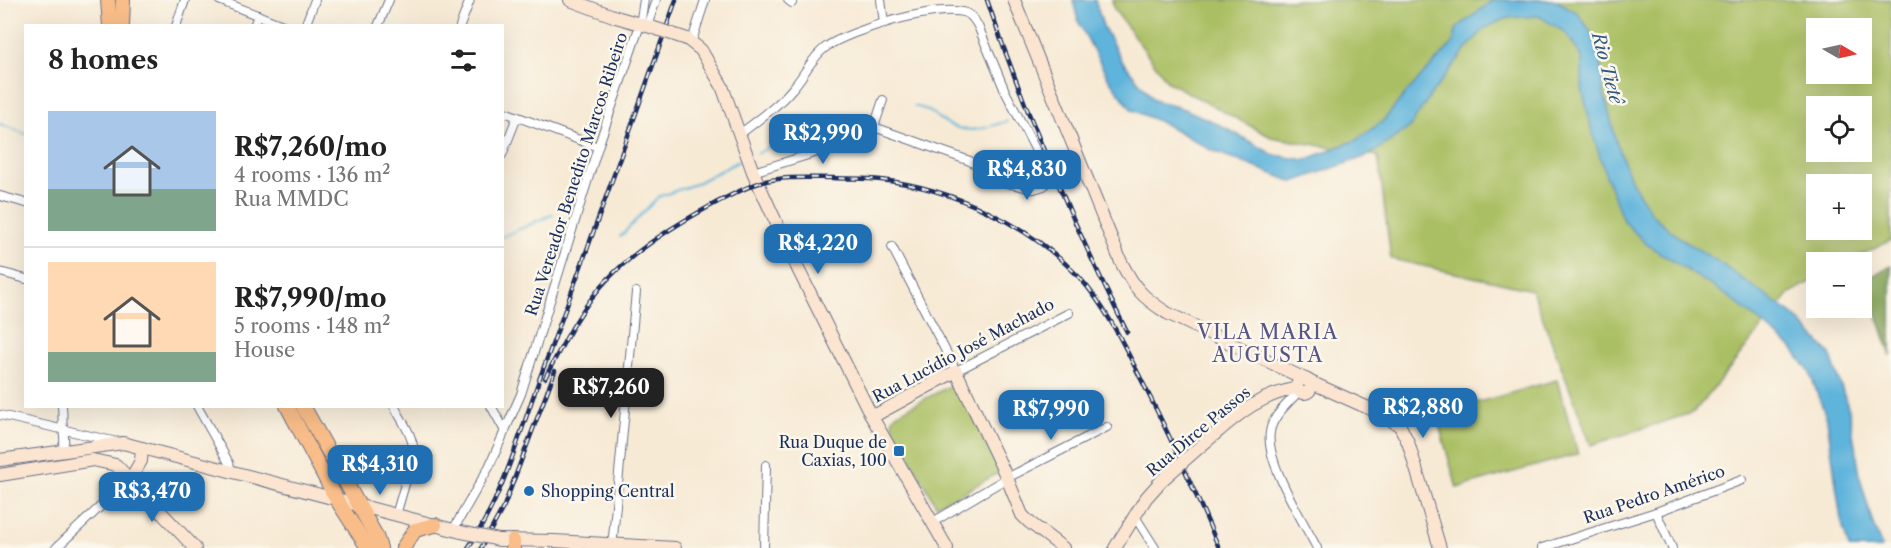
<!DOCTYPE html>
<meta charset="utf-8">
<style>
:root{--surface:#fff;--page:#f2f2f2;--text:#222;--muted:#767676;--line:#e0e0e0;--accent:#1f6fb2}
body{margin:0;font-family:"Libre Caslon Text",serif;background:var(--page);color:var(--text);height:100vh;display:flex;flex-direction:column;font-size:22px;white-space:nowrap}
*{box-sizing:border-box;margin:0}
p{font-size:20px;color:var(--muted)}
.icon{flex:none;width:33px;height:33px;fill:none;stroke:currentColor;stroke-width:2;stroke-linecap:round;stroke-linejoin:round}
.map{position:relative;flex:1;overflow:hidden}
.details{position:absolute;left:24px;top:24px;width:480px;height:384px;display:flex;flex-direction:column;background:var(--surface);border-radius:0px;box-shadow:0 6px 24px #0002}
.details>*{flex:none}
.needle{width:39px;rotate:99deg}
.tools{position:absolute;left:1806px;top:18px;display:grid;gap:12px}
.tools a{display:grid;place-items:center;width:66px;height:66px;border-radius:0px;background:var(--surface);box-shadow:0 6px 24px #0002;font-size:30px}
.price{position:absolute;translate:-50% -51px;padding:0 14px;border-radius:12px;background:var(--accent);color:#fff;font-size:20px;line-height:39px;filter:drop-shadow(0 2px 3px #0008)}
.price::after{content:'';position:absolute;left:50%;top:36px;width:18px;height:14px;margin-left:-9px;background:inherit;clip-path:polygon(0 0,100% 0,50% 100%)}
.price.on{background:#222;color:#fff}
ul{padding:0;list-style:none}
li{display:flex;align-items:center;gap:18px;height:150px;padding:0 24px}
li+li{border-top:2px solid var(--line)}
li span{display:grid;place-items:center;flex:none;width:168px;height:120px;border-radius:0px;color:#555}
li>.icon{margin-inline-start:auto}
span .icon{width:72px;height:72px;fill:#fffc;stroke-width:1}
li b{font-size:26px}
h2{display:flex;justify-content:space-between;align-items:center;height:72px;padding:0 24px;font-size:26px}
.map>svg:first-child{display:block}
</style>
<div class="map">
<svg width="1891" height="548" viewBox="0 0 1891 548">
<rect width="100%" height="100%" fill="#fbf7ec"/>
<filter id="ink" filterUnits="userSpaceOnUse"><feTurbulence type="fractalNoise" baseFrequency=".0167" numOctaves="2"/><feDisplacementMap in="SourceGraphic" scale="12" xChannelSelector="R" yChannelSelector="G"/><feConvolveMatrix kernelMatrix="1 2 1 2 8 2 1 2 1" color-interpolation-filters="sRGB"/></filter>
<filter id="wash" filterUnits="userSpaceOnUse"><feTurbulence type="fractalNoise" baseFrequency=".008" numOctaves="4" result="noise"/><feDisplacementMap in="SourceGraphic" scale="24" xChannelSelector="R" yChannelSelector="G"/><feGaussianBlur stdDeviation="1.35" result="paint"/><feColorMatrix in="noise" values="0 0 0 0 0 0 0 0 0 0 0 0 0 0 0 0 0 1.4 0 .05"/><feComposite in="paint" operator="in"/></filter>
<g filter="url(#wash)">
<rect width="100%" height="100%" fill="#f7ead5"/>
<g fill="#aabf64" stroke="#627761" stroke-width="1.5" fill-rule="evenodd">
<path d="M1112 0H1891V240L1848 262H1816V279L1790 293 1694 412 1591 445 1532 290 1391 259 1378 156 1271 137 1168 82 1114 9ZM1816 28H1862V74H1816ZM1816 106H1862V152H1816ZM1816 184H1862V230H1816Z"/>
<polygon points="1557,380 1578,454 1457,488 1436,414"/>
<polygon points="957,382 1000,472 961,494 936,505 894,429 892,420 896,414"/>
</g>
<polygon fill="#87a65a" stroke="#516a5c" stroke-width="1.5" points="1891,265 1891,356 1865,280"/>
<polygon fill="#5eb4db" stroke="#3c729c" stroke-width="1.5" points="1073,0 1095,0 1103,26 1122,61 1154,100 1187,110 1222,126 1274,155 1305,160 1356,140 1383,121 1405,94 1453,43 1457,28 1493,0 1556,0 1578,13 1591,32 1600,58 1603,89 1617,144 1633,184 1652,214 1677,236 1717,261 1795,316 1830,354 1849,410 1861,481 1873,524 1882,548 1849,548 1841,520 1827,419 1809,371 1792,348 1729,297 1646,244 1623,220 1607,179 1592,132 1582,88 1582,57 1566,33 1539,16 1507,18 1485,28 1467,48 1432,93 1409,128 1370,155 1293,182 1211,150 1167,125 1132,110 1108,78 1078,21"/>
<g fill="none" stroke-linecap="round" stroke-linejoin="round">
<g stroke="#5eb4db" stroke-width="2">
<path d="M914 106C929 109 931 113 943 121 965 136 984 129 1007 121"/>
<polyline points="0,124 26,134"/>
<polyline points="757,154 791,134"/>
<polyline points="502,237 553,214"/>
<polyline points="620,237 658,197 695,184 739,161"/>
</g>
</g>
</g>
<g filter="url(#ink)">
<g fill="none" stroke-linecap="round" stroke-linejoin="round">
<defs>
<g id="street">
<polyline points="219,0 285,26"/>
<polyline points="788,0 792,3"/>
<polyline points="881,0 884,23"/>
<polyline points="176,26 185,0"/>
<polyline points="254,26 258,15"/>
<polyline points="305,26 315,0"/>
<polyline points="378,26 389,0"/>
<polyline points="460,26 470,0"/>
<polyline points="647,26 656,0"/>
<polyline points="692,41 705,0"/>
<polyline points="502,111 598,147"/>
<path d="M740 134C758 120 777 107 792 89 804 76 811 58 826 47 850 30 939 3 966 13 973 16 975 21 978 26L1005 91 1034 147 1046 177 1044 186 1034 189 1007 183 970 161 874 127"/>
<polyline points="502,155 517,117"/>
<polyline points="753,172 863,138 874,127 883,100"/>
<polyline points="0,196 26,203"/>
<polyline points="892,247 956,371 1069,313"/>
<polyline points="0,272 26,279"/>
<path d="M1299 391C1289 403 1272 416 1270 432 1265 462 1303 521 1317 548"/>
<polyline points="197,406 229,463 231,471"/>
<path d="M394 406C402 421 413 435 414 453L396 515"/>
<polyline points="491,406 505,431"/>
<polyline points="0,415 117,442"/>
<path d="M58 452C67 444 64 439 63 428 62 421 63 414 62 406"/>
<polyline points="1656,512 1672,548"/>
<polyline points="1134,515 1155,548"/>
<polyline points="933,522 1007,478 1107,427"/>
<polyline points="453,530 489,467 521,394 598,147 640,25 644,0"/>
<polyline points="56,548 131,478"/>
<polyline points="612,548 636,292"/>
<polyline points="764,548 766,465"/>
<polyline points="1542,548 1656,512 1742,480"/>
</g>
<g id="secondary">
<polyline points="570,0 616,17 654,28"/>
<path d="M1014 0 1121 262C1135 289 1142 297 1167 313L1305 379"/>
<polyline points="687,39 701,50 722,86 753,172 793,259 872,417 947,548"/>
<circle cx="1304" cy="386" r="7"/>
<polyline points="1308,381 1384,415 1400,426 1408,442 1440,548"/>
<polyline points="872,417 956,371 1007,478 1022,515 1029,522 1063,548"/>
<path d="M1203 444C1236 417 1254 397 1297 388"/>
<polyline points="0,460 123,443 461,532"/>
<polyline points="0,475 93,460 116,465 195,548"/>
<polyline points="131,478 141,461 142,448"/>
<polyline points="499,540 555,541 675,548"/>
<polyline points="1115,548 1146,498 1162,480"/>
</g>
<g id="primary">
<polyline points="108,0 110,26"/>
<polyline points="122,26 123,0"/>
<polyline points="287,406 337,500 368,548"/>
<polyline points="303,406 376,536 380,548"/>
<polyline points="513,541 513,548"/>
<polyline points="403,548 415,530 435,525"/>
</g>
</defs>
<use href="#street" stroke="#687088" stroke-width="10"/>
<use href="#secondary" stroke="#687088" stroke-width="14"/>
<use href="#primary" stroke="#687088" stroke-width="16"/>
<use href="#street" stroke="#fff" stroke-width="8"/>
<use href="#secondary" stroke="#fce5d0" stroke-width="12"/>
<use href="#primary" stroke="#f8bd89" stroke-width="14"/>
<defs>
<g id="rail">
<path d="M987 0C1025 112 1074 226 1127 332"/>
<path d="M545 378C563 344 579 310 606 281 636 249 675 225 714 204 730 196 745 187 762 182 783 176 811 178 833 178 849 179 865 178 881 180 952 188 1030 225 1079 277 1106 307 1123 343 1141 379 1169 434 1195 491 1219 548"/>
<path d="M468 548C504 496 520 431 542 372 588 249 632 125 676 0"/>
<polyline points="481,548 504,506 555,371"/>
</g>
</defs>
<use href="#rail" stroke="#1b2f5e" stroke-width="4.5"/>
<use href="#rail" stroke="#fbf7ec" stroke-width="2" stroke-dasharray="7" stroke-linecap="butt"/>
<defs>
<g id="secondary-bridge">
<polyline points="654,28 687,39"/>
<polyline points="1162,480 1203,444"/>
<polyline points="461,532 499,540"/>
</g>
</defs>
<use href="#secondary-bridge" stroke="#687088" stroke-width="14" stroke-linecap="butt"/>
<use href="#secondary-bridge" stroke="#fce5d0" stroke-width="12"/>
</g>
</g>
<g fill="#1f6fb2" stroke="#fbf7ec" stroke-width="2">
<rect x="893" y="445" width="12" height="12" rx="3"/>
<circle cx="529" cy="491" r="6"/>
</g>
<g text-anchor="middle" stroke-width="5" stroke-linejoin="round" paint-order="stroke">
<g font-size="16" fill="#1b2f5e" stroke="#fbf7ec">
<text transform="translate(576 174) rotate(-72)" y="6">Rua Vereador Benedito Marcos Ribeiro</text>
<text transform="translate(963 350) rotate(-28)" y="6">Rua Lucídio José Machado</text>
<text transform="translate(1198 431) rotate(-40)" y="6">Rua Dirce Passos</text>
<text transform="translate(1654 494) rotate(-19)" y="6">Rua Pedro Américo</text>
</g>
<g font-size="16" fill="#1b2f5e" stroke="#fbf7ec" text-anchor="end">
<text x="887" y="448">Rua Duque de<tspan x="887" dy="18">Caxias, 100</tspan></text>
<text x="541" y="497" text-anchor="start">Shopping Central</text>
</g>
<g font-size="18" font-style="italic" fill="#2f5784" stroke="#fbf7ec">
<text transform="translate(1607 68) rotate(75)" y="6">Rio Tietê</text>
</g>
<g font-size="20" letter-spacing="1.5" fill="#585687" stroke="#fbf7ec">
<text x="1268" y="339">VILA MARIA<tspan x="1268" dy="23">AUGUSTA</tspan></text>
</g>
</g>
</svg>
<div class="tools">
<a><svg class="needle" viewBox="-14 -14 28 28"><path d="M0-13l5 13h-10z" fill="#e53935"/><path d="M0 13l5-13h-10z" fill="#767676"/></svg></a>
<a><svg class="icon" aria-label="locate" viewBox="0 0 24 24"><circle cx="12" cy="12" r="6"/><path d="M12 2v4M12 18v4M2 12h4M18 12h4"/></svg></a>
<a>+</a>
<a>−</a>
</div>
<b class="price" style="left:823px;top:165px">R$2,990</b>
<b class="price" style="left:1027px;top:201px">R$4,830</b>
<b class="price" style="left:818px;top:275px">R$4,220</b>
<b class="price on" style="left:611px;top:419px">R$7,260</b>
<b class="price" style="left:1423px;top:439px">R$2,880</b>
<b class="price" style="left:1051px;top:441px">R$7,990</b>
<b class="price" style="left:380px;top:496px">R$4,310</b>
<b class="price" style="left:152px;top:523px">R$3,470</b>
<section class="details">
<h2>8 homes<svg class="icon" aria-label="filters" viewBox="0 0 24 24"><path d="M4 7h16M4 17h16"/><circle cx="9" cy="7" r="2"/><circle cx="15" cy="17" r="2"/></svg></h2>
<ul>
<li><span style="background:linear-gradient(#a9c7e8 65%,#7fa58c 0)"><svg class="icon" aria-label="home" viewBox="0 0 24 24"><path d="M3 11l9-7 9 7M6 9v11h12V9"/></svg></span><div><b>R$7,260/mo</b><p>4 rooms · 136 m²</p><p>Rua MMDC</p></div></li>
<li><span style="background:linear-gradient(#ffd9b3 75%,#7fa58c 0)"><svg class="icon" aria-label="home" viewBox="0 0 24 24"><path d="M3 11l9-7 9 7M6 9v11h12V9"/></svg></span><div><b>R$7,990/mo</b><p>5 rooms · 148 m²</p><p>House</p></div></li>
</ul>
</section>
</div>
